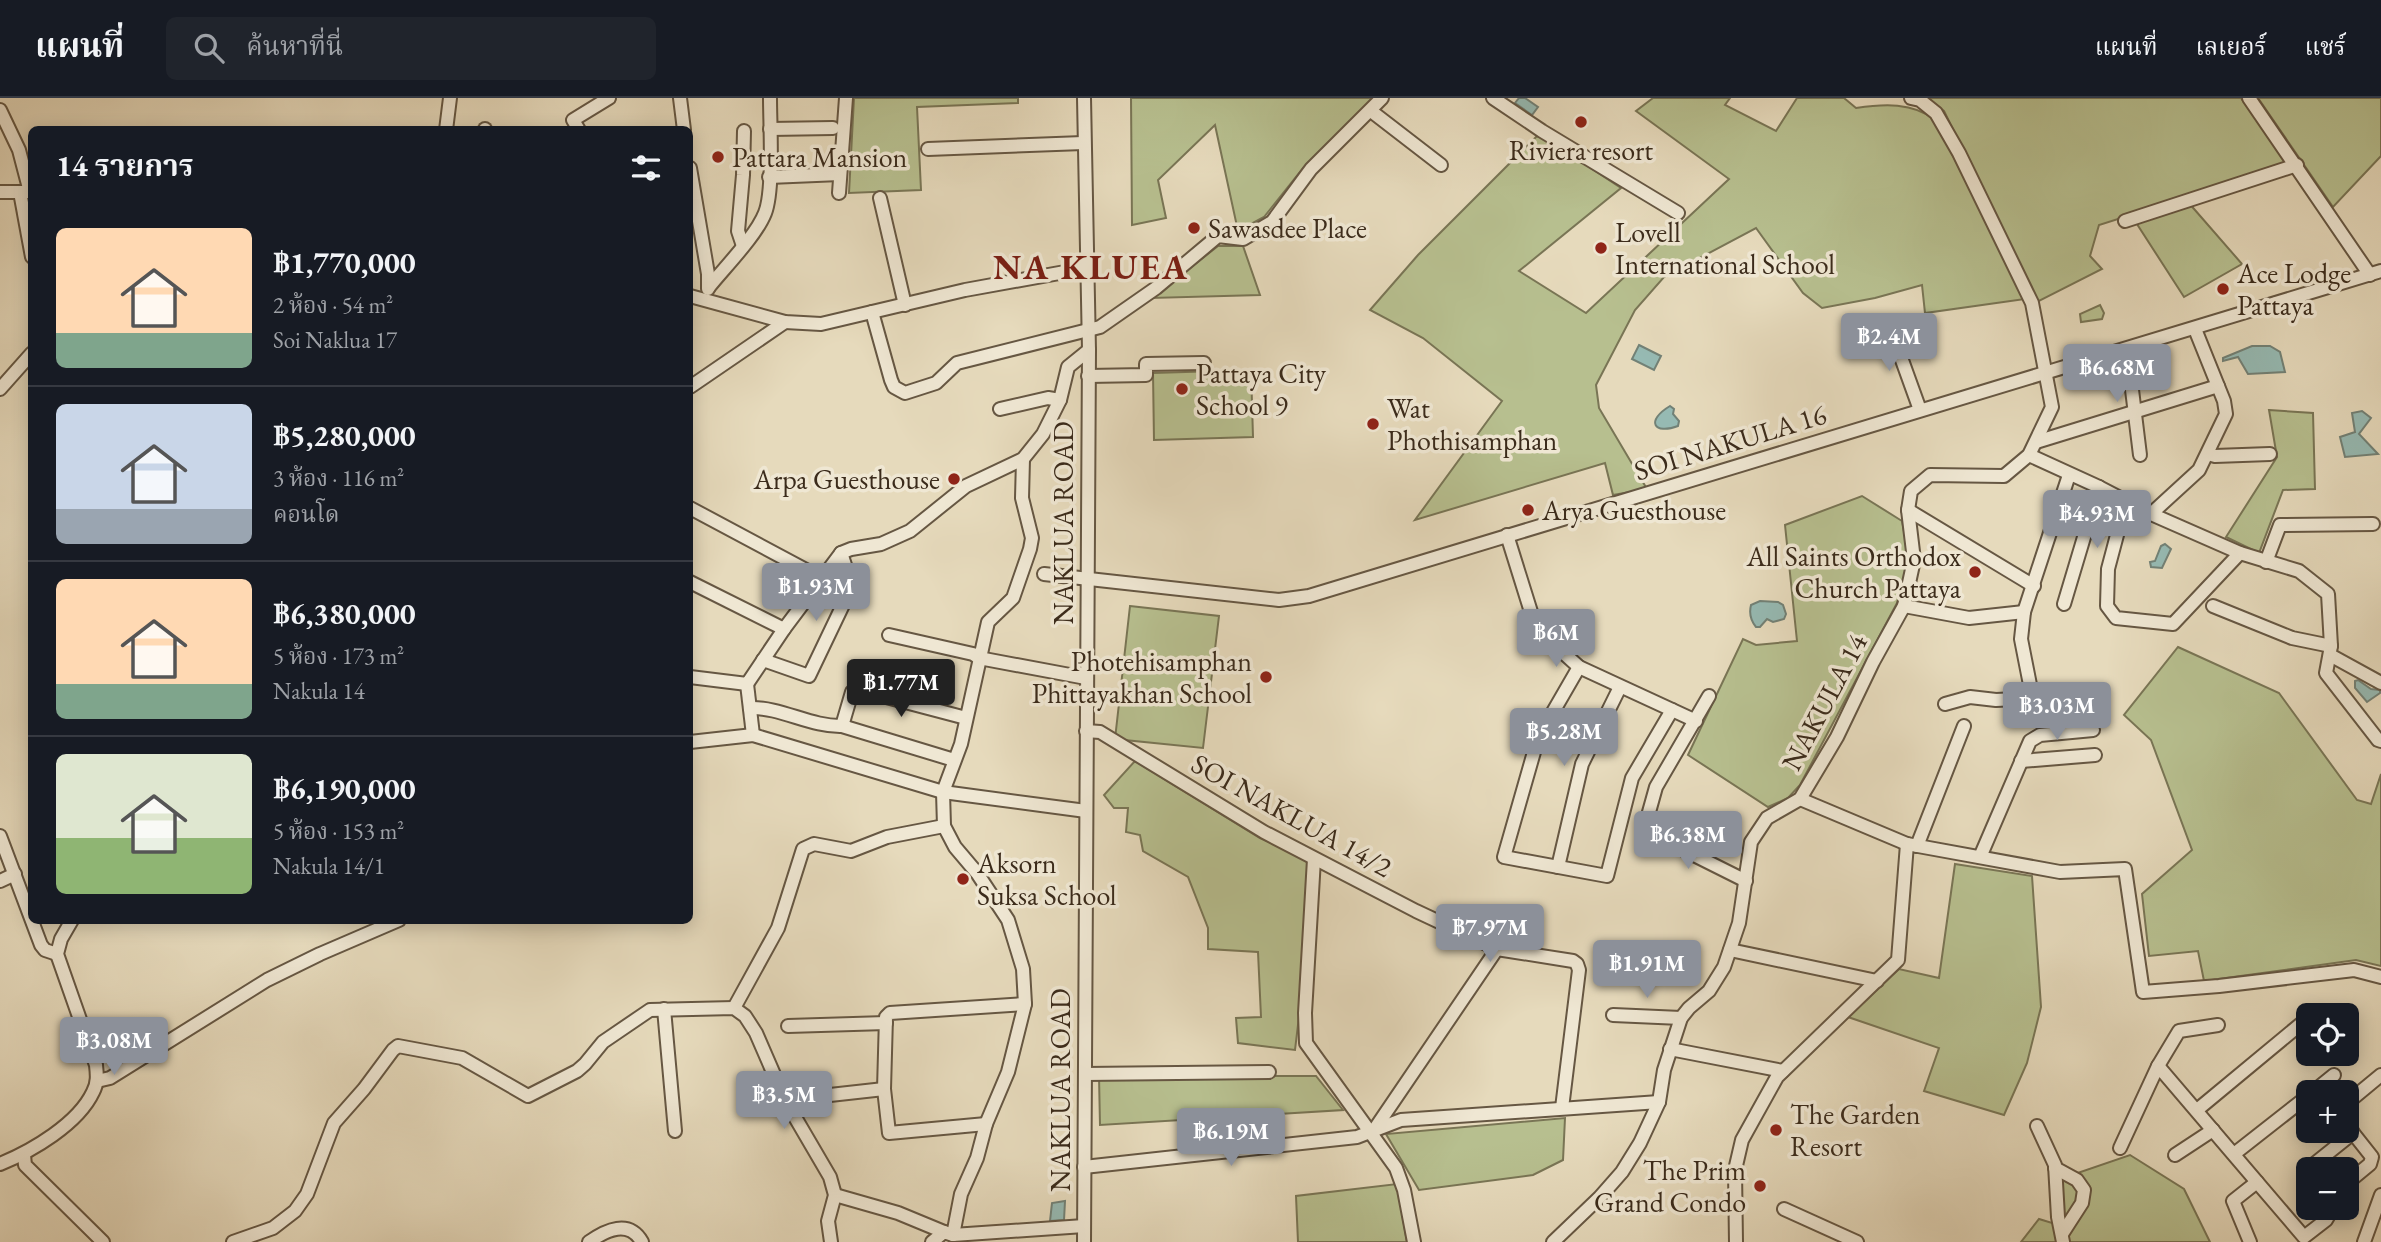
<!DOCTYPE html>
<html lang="th">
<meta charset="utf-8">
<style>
:root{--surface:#171b24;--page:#20242c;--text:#f1f3f6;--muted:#9ea1a6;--line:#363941;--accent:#8c9099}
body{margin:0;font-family:"EB Garamond","Noto Serif Thai",serif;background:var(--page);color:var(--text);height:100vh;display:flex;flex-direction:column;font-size:26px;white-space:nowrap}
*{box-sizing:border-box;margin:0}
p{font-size:23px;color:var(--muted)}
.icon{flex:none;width:38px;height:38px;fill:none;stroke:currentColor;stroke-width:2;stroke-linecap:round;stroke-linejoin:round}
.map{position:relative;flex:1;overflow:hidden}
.sheet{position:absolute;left:28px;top:28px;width:665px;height:798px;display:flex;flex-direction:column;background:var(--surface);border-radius:10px;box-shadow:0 4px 18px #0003}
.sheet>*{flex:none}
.tools{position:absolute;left:2296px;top:905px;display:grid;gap:14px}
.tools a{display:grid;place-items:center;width:63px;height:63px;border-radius:10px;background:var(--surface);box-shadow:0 4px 18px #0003;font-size:35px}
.price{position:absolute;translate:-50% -60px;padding:0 16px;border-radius:7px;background:var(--accent);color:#fff;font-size:23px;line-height:46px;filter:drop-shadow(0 2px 4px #0008)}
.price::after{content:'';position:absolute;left:50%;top:42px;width:21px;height:16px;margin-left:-10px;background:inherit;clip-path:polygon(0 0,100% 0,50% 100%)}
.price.active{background:#222;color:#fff}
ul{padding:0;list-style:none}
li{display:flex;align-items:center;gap:21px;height:175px;padding:0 28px}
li+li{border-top:2px solid var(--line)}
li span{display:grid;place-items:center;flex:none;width:196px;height:140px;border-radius:10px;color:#555}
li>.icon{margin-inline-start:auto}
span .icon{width:84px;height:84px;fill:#fffc;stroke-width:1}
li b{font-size:30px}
h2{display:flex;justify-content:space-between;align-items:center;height:84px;padding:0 28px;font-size:30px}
header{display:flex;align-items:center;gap:42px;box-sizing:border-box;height:98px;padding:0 35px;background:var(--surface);border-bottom:2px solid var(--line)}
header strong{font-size:33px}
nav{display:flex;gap:38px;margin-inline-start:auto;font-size:24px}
.search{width:490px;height:63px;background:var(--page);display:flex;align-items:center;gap:18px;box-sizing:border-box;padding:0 24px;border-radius:10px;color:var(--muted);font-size:26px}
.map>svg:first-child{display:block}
</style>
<header>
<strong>แผนที่</strong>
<div class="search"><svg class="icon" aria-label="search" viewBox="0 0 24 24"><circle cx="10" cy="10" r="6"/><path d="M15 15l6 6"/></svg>ค้นหาที่นี่</div>
<nav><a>แผนที่</a><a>เลเยอร์</a><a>แชร์</a></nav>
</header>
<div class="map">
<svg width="2381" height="1144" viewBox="0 0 2381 1144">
<rect width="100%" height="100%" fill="#e6dabc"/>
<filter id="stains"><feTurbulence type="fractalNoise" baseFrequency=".00286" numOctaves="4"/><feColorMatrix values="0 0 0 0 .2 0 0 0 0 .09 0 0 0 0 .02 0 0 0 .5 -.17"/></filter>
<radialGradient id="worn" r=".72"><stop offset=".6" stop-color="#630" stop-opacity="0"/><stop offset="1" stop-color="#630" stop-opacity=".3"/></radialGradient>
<g fill="#b7bf8f" stroke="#797555" stroke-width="2">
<polygon points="854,0 1018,0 1018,5 917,9 921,92 849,95"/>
<polygon points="1131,0 1374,0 1304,69 1264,119 1238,133 1215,27 1158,82 1166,120 1132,127"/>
<path d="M1653 0H1730L1725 7 1776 33 1797 0H1844L1856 10C1883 6 1913 4 1935 22L2025 201 1925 215 1922 187 1875 200 1822 210 1803 195 1756 130 1664 179 1635 212 1596 287 1599 310 1647 391 1613 397 1605 365 1415 422 1502 303 1423 240 1370 212 1418 157 1539 36 1621 90 1519 173 1586 215 1729 81 1636 13Z"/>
<polygon points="1925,0 2241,0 2288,67 2099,127 2090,158 2102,171 2037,204 1944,13"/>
<polygon points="2258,0 2381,0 2381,58 2333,109"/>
<polygon points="2188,104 2242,166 2184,199 2135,123"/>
<polygon points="1218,148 1243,148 1260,197 1152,200"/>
<polygon points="2100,207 2104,215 2102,221 2081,224 2080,216"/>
<polygon points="1251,272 1253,339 1154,342 1153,275"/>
<polygon points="2269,312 2313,315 2315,391 2283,392 2259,455 2226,439 2277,359"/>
<polygon points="1862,398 1902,423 1909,460 1897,505 1800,687 1788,700 1768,709 1688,657 1743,541 1756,547 1797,543 1785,427"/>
<polygon points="1130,508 1219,518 1203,650 1115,641"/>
<polygon points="2178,549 2279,595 2357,702 2371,706 2381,676 2381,868 2356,862 2204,883 2198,853 2149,858 2142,796 2192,752 2151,642 2124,617"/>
<polygon points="1135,663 1260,740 1308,762 1305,868 1295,952 1238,945 1236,920 1261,919 1258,854 1208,851 1208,830 1188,779 1143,753 1140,737 1126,734 1128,710 1114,710 1104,697"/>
<polygon points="1955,766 2032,778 2041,909 2027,965 2004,1017 1924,993 1939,950 1848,919 1899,871 1939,880"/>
<polygon points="1099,978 1316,978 1343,1012 1100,1027"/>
<polygon points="1565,1020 1563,1062 1533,1077 1419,1092 1386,1036"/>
<polygon points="2130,1057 2184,1091 2210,1144 2021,1144 2039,1121 2052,1125 2060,1081"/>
<polygon points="1397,1086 1407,1144 1298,1144 1296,1098"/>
</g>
<g fill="#96bab3" stroke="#728176" stroke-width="2">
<polygon points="1519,0 1525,0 1538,9 1532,17 1515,5"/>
<polygon points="1639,247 1661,258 1654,272 1632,261"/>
<polygon points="2252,248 2270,248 2280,254 2285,274 2248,276 2238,259 2223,263 2223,260"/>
<path d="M1670 308 1674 311 1673 316 1679 323 1678 328C1654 337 1645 323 1670 308Z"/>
<polygon points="2362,313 2371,320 2359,336 2378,356 2345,359 2340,339 2355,334 2352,315"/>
<polygon points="2165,446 2171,451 2162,470 2151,469 2150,464 2155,463 2161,448"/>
<path d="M1760 503 1778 504 1783 507 1786 516 1784 521 1773 524 1767 521 1760 529H1756C1751 523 1749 515 1751 507Z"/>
<polygon points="2358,582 2371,591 2380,592 2380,595 2367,604 2355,590 2355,583"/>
<polygon points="1065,1103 1064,1122 1050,1123 1052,1105"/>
</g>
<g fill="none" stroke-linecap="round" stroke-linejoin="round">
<defs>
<g id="minor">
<polyline points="680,0 684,32"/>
<polyline points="1084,0 1089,252 1084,1144"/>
<polyline points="1493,0 1542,33 1678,115"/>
<polyline points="2249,0 2370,177"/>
<polyline points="0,12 19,52 30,94"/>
<polyline points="1371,13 1441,67"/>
<polyline points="770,31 833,30"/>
<polyline points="446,32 450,0"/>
<polyline points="485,32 485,31"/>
<polyline points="579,32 573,22 609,0"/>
<polyline points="928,51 1083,45"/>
<polyline points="690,70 708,176 708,191"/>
<polyline points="769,79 840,76"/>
<polyline points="0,94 28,94"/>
<polyline points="20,94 32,159"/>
<polyline points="839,95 846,0"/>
<polyline points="880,100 905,207"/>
<polyline points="2125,123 2297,67"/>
<polyline points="743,148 738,133 743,77 744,33"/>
<path d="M709 189C725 169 756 138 765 115 774 92 770 27 770 0"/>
<polyline points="690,198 785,224 821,226 965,192 1087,170"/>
<polyline points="872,214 891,282 894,289 905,295 936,285 957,265 1100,229 1156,190 1218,138 1243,141 1272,124 1311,71 1382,0"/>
<polyline points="1889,226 1920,312"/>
<polyline points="2127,251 2140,357"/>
<polyline points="1088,278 1146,277 1146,266 1204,265"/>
<polyline points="690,289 785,224"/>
<polyline points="0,291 32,255"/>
<polyline points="1000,311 1048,300 1060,302"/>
<polyline points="2036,344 2218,288"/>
<polyline points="2208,356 2215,358 2270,356"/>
<polyline points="2029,357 2099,389 2151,416 2240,455 2299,473 2328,496 2331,548 2326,575 2378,642 2381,643"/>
<polyline points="2126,403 2108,471 2107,508 2116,520 2173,526 2240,455"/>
<polyline points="690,410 821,480"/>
<polyline points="1908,412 2034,488"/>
<polyline points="2151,416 2199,372 2226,316 2224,303 2195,231"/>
<polyline points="1507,437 1536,530 1579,569 1696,623"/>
<polyline points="2266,464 2280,427 2373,426"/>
<polyline points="1044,476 1279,502 1309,498 2381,173"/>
<polyline points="690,484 784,531"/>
<polyline points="2064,506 2099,389"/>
<polyline points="1904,508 1969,520 2024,514"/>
<polyline points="2213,508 2292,540 2331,548"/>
<polyline points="889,537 973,556 979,560 1086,580"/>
<polyline points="2330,557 2381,585"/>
<polyline points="763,562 809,578 852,488 841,455"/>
<polyline points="1579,569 1538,640 1504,759 1607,778 1632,680 1672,612"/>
<polyline points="690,579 747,586 784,531 841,455 851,451 881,446 910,433 966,388 1023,361 1043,336 1060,302 1068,269 1089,252"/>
<polyline points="747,586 753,637"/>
<polyline points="1709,598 1656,689 1644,732 1746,783"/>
<polyline points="1945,606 1970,599 1996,602 2016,601 2029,605 2033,602 2021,541 2024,514 2069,377"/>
<path d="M750 610C781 609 811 629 842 628L954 662"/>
<polyline points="842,628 852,594 856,591 966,620"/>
<polyline points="1086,633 1100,634 1264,734 1416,813 1497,851 1573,863 1577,866 1579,872 1562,1010"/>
<polyline points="690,644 753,637 943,694 1086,713"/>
<polyline points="2021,663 2095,657"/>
<polyline points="1800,701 1907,746 2060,774 2125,771 2143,894 2219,888 2354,872 2381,879"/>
<polyline points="0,738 41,847 45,852 57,856"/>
<polyline points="1917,748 1964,628"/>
<polyline points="1980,759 2030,643 2040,637 2093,632"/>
<polyline points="1314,761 1305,915 1306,945 1396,1070 1404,1092 1414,1144"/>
<polyline points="1558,769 1582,666 1620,589"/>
<polyline points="0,783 15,776"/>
<polyline points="1730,852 1877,883"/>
<polyline points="734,910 778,830 803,751 814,746 851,753 887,739 944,728"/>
<polyline points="664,911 675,1033"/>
<polyline points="1613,917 1681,920"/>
<polyline points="788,928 886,925"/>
<polyline points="1670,951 1783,973"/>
<polyline points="2158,968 2179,933 2218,927"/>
<polyline points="1085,976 1269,974"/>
<polyline points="97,983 110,980 267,882 320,856 399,822"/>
<polyline points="2313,994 2334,977"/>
<polyline points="785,1002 884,991"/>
<polyline points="2347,1005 2381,977"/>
<polyline points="2197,1012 2308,920"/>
<polyline points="2347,1022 2353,1035 2372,1059 2370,1066 2347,1085"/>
<polyline points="986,1026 889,1035 884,991 886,919 890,915 1025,906"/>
<polyline points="2037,1028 2055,1067 2058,1119 2063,1144"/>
<polyline points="1372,1035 1497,851"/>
<polyline points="2120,1050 2158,968 2257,1084"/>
<polyline points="2234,1056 2308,998"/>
<polyline points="24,1057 25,1067 103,1144"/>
<polyline points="2175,1057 2213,1032"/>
<path d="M0 1066C32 1053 78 1026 93 994 98 985 97 976 96 967L57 856 61 841 72 822"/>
<polyline points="1084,1069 1357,1039 1401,1022 1659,1004"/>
<polyline points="2055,1070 2077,1082 2084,1092 2082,1105 2062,1136"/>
<polyline points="2308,1071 2353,1035"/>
<polyline points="835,1097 898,1115 944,1134"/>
<polyline points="1784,1111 1857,1144"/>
<polyline points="953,1137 961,1096 977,1060 986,1026 1008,974 1025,906 1023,871 1008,822 977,775 955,749 944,728 943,694 961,646 988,524 1013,500 1030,451 1032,440 1022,400 1023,361"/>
<polyline points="233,1144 273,1130 295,1113 307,1096 334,1025 364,991 393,952 398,948 462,960 528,998 577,973 585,966 603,944 650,912 734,910 745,918 756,935 785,1002 830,1079 835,1097 828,1123 831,1144"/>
<path d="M589 1144C606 1132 629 1121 642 1144"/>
<polyline points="932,1144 944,1134 953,1137 1084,1128"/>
<polyline points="1553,1144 1600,1099 1622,1074 1640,1045 1659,1004 1664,972 1681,920 1689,910 1709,893 1724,869 1739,825 1751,744 1767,720 1800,701 1837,639 1873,564 1904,508 1914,462 1908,412 1911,393 1930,377 2004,378 2029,357 2052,309 2032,205 1959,55 1936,15 1920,2 1911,0"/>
<polyline points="1736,1144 1735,1072 1742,1042 1777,979 1898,862 1907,746"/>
<polyline points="2250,1144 2233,1103 2257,1084 2304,1139 2326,1122 2333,1110"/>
<polyline points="2364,1144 2381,1097"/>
</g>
</defs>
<use href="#minor" stroke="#665743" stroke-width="16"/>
<use href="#minor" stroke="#efe7d3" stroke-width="12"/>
</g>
<g fill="#8f2418" stroke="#efe7d3" stroke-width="2.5">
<circle cx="1581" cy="24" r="7"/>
<circle cx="718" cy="59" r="7"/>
<circle cx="1194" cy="130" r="7"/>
<circle cx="1601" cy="150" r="7"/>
<circle cx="2223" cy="191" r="7"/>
<circle cx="1182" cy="291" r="7"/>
<circle cx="1373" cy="326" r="7"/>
<circle cx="954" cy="381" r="7"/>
<circle cx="1528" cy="412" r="7"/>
<circle cx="1975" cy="474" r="7"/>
<circle cx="1266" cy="579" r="7"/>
<circle cx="963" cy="781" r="7"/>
<circle cx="1776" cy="1032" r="7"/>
<circle cx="1760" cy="1088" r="7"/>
</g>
<g text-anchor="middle" stroke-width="7" stroke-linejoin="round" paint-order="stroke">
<g font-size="28" fill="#3b2b1b" stroke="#efe7d3" text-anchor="start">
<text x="1581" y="62" text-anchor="middle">Riviera resort</text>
<text x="732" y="69">Pattara Mansion</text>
<text x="1208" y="140">Sawasdee Place</text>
<text x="1615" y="144">Lovell<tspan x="1615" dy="32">International School</tspan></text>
<text x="2237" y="185">Ace Lodge<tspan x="2237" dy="32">Pattaya</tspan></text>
<text x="1196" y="285">Pattaya City<tspan x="1196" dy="32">School 9</tspan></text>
<text x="1387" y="320">Wat<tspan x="1387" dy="32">Phothisamphan</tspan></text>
<text x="940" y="391" text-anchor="end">Arpa Guesthouse</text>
<text x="1542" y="422">Arya Guesthouse</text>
<text x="1961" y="468" text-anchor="end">All Saints Orthodox<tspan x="1961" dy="32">Church Pattaya</tspan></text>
<text x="1252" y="573" text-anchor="end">Photehisamphan<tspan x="1252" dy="32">Phittayakhan School</tspan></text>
<text x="977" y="775">Aksorn<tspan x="977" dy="32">Suksa School</tspan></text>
<text x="1790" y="1026">The Garden<tspan x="1790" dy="32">Resort</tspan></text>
<text x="1746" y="1082" text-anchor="end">The Prim<tspan x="1746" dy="32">Grand Condo</tspan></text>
</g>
<g font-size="28" fill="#3b2b1b" stroke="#efe7d3">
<text transform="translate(1730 344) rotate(-17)" y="10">SOI NAKULA 16</text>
<text transform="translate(1063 425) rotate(-90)" y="10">NAKLUA ROAD</text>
<text transform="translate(1824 604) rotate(-62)" y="10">NAKULA 14</text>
<text transform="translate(1292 717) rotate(29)" y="10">SOI NAKLUA 14/2</text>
<text transform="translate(1060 992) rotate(-90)" y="10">NAKLUA ROAD</text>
</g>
<g font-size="35" font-weight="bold" letter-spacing="2" fill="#7a1f14" stroke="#efe7d3">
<text x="1091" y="181">NA KLUEA</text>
</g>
</g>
<rect width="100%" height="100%" filter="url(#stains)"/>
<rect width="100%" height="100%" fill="url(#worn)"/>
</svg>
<div class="tools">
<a><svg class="icon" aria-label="locate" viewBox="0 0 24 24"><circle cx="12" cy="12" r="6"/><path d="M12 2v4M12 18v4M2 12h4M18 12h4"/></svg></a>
<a>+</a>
<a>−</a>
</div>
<b class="price" style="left:1889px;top:275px">฿2.4M</b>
<b class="price" style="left:2117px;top:306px">฿6.68M</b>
<b class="price" style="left:2097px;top:452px">฿4.93M</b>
<b class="price" style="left:816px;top:525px">฿1.93M</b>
<b class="price" style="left:1556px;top:571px">฿6M</b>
<b class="price active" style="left:901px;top:621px">฿1.77M</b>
<b class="price" style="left:2057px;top:644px">฿3.03M</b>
<b class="price" style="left:1564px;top:670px">฿5.28M</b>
<b class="price" style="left:1688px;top:773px">฿6.38M</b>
<b class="price" style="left:1490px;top:866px">฿7.97M</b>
<b class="price" style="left:1647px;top:902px">฿1.91M</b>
<b class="price" style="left:114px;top:979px">฿3.08M</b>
<b class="price" style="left:784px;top:1033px">฿3.5M</b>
<b class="price" style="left:1231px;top:1070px">฿6.19M</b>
<section class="sheet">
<h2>14 รายการ<svg class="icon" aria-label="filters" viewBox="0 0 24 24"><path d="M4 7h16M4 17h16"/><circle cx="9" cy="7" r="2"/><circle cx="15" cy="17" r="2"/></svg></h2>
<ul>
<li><span style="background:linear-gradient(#ffd9b3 75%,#7fa58c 0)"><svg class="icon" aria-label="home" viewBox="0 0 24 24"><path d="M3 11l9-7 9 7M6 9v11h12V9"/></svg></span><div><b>฿1,770,000</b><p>2 ห้อง · 54 m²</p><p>Soi Naklua 17</p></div></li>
<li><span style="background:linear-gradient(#c9d6e8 75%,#9aa5b1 0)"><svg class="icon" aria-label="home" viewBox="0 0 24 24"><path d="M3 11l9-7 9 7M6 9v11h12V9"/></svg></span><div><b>฿5,280,000</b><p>3 ห้อง · 116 m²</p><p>คอนโด</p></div></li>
<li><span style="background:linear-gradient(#ffd9b3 75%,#7fa58c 0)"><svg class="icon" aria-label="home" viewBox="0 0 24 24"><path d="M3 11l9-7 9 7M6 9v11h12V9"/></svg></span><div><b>฿6,380,000</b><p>5 ห้อง · 173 m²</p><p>Nakula 14</p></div></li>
<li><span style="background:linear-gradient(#dfe7d0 60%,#8fb573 0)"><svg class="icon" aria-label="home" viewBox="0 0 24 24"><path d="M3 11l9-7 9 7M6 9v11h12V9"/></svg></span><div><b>฿6,190,000</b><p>5 ห้อง · 153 m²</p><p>Nakula 14/1</p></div></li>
</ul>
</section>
</div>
